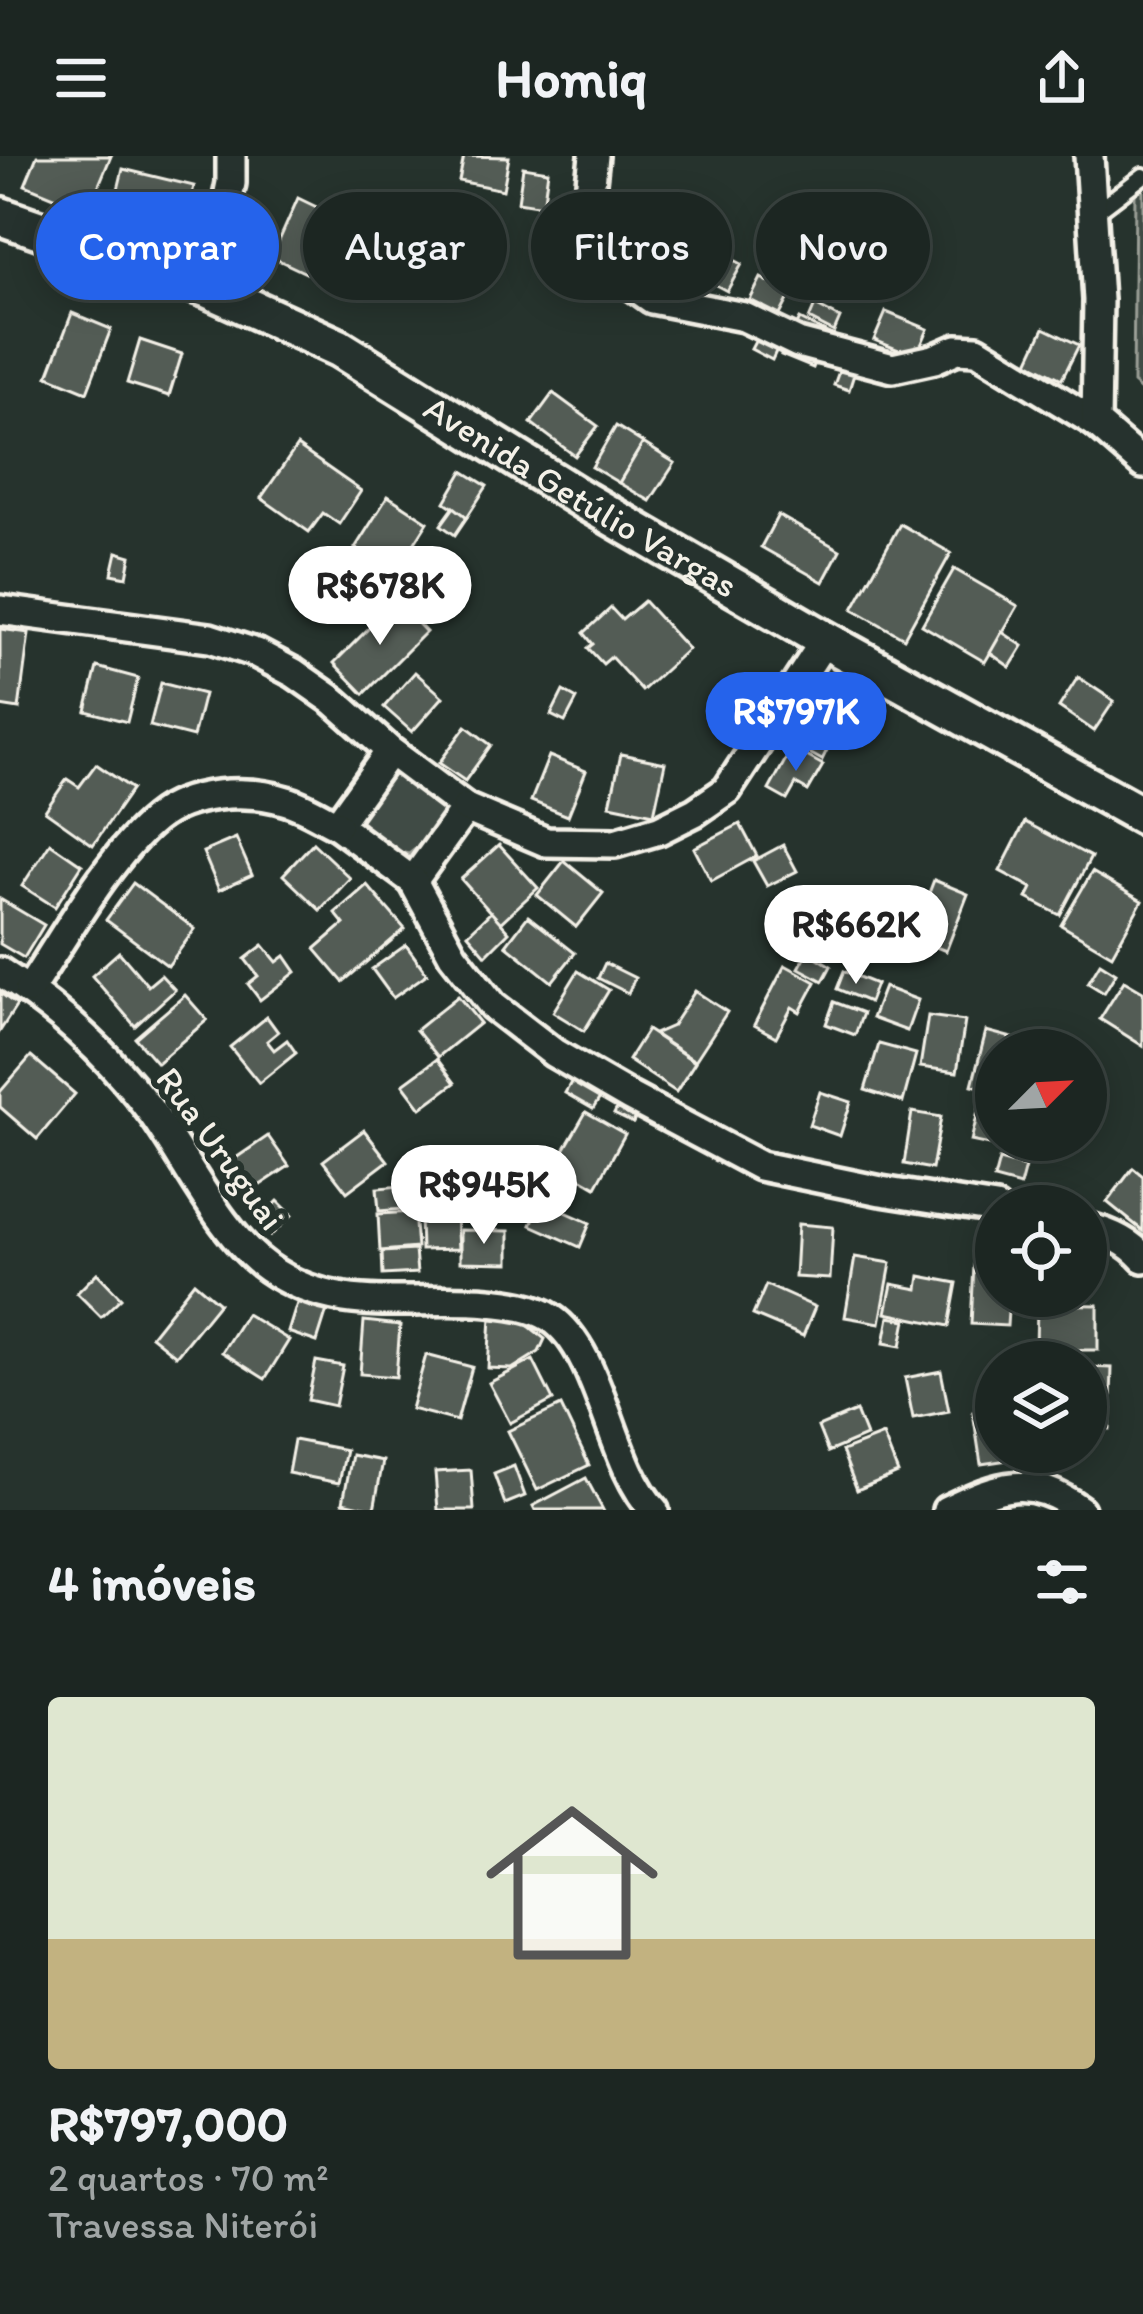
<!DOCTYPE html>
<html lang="pt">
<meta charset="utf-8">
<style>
:root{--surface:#1c2622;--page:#29322f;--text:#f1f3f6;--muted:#a0a5a5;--line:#3a4340;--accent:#2563eb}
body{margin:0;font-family:Itim,sans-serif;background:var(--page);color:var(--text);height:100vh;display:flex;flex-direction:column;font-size:45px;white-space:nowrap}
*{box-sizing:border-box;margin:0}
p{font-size:39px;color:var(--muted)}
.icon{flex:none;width:66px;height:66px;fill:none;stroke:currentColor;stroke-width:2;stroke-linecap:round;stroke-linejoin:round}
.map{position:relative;height:1354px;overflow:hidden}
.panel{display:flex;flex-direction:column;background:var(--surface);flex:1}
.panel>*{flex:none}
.top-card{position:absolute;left:36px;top:36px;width:1071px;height:108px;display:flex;gap:24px}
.needle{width:78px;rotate:66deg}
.controls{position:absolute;left:975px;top:873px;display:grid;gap:24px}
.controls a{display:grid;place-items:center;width:132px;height:132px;border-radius:50%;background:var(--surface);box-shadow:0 6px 30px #0003,0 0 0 3px var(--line);font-size:60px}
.price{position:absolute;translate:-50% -102px;padding:0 27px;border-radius:42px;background:#fff;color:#222;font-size:39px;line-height:78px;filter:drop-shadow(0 3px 6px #0008)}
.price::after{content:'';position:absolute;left:50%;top:72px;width:36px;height:27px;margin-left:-18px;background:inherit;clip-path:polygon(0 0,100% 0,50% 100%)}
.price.on{background:var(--accent);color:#fff}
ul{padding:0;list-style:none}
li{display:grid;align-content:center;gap:24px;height:636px;padding:0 48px}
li+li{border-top:3px solid var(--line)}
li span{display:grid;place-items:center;height:372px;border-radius:12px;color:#555}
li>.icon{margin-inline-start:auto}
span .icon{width:216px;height:216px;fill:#fffc;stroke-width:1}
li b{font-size:51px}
h2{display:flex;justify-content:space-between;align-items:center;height:144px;padding:0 48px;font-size:51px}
.chip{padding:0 42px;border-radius:54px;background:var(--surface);box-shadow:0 6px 30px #0003,0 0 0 3px var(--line);font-size:42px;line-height:108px}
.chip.on{background:var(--accent);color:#fff}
header{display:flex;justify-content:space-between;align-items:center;height:156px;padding:0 48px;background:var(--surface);font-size:54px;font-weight:800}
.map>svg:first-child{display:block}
</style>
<header><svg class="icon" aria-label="menu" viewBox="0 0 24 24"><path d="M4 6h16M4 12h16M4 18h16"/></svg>Homiq<svg class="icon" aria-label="share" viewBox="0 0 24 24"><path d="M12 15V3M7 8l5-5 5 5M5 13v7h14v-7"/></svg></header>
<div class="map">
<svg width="1143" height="1354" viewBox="0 0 1143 1354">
<rect width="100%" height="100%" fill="#26332d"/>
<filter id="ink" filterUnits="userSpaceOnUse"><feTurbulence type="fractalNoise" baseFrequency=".00833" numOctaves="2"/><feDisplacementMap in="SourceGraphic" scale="24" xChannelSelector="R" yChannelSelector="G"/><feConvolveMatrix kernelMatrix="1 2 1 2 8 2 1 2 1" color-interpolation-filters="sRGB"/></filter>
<g filter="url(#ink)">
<g fill="#414b45" stroke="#9a9e96" stroke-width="3">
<polygon points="1143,33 1143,236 1133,227 1135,37"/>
<path d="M389 617H401L445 650 446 660 433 679 409 698C391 696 362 675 358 656Z"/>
</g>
<g fill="#525c55" stroke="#f4f1e8" stroke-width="3">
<polygon points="37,0 111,0 88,55 25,29"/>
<polygon points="464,0 509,1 503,34 459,25"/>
<polygon points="523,11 548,15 543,50 518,46"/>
<polygon points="123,13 194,30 183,76 112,59"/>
<polygon points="605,32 647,37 642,72 601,67"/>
<polygon points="298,42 333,59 306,117 272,101"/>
<polygon points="650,62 675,74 657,111 632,100"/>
<polygon points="700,86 742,108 727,135 686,113"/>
<polygon points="761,122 791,138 780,159 750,144"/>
<polygon points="815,149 840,162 834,176 809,163"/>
<polygon points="886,156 928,173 916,201 874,184"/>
<polygon points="72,157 111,173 87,236 48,220"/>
<polygon points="800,163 833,180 827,191 794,174"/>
<polygon points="1044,172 1079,189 1062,223 1028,206"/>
<polygon points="760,176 780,187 772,204 751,193"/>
<polygon points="140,184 182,198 169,240 127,227"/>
<polygon points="785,188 817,201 813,212 781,199"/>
<polygon points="842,207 856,212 849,234 834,229"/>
<polygon points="553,237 598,270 575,300 531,267"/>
<polygon points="616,270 643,287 619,327 592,311"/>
<polygon points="643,287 675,307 650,345 619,327"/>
<polygon points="297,290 361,335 339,368 323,357 309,376 261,342"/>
<polygon points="463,315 487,330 467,361 445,346"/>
<polygon points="388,340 428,366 395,418 355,392"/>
<polygon points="454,351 467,361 455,379 441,369"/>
<polygon points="778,359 840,394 823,426 761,391"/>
<polygon points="900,368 951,397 904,482 853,453"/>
<polygon points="117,396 131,400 127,421 112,418"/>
<polygon points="954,413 1018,450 985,506 922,469"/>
<polygon points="396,445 426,476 364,538 334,507"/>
<polygon points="644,445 688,493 642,535 611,501 603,508 588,492 593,488 584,477 611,452 622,464"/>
<polygon points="0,473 29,477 19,553 0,550"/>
<polygon points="1002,476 1023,490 1010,511 990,497"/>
<polygon points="97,511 138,522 127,566 86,555"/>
<polygon points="415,516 443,541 412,576 384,551"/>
<polygon points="1078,521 1114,545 1094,575 1059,551"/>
<polygon points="821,526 864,549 846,582 804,560"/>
<polygon points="161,527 204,538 193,581 150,570"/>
<polygon points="563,535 577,543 565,566 551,559"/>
<polygon points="466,570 491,589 465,625 439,607"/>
<polygon points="814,581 829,590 822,604 806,595"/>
<polygon points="792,592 823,609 808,635 796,628 787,644 769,634"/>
<polygon points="621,598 665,607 654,658 610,649"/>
<polygon points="549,600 586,615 568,660 531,645"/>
<polygon points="96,608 132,633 93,689 45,655 67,623 79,631"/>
<polygon points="1025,666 1091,701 1060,759 1027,742 1032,732 1000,715"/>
<polygon points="740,668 757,700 711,725 694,692"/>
<polygon points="236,682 252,719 219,734 203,696"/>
<polygon points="50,687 82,709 55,751 22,730"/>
<polygon points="313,687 350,722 320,754 283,719"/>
<polygon points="499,689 538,732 500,767 461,723"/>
<polygon points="783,689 797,715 767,730 753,705"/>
<polygon points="564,705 603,737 576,771 537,739"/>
<polygon points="1092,716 1142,745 1112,799 1061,769"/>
<polygon points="934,724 968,738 946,795 903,778 910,760 919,763"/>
<polygon points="133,727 195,773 168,810 106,764"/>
<polygon points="367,729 405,773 343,826 315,793 344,768 335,757"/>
<polygon points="0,743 44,769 24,802 0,788"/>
<polygon points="491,756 509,776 486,799 468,778"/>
<polygon points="528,760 575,797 552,826 506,789"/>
<polygon points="263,789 277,806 285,800 296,816 260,844 248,828 258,820 245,803"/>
<polygon points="406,789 427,818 393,842 372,813"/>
<polygon points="119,796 148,830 161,819 175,834 135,870 92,820"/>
<polygon points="808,796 831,810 823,825 799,812"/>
<polygon points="605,807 635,822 628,837 598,822"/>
<polygon points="1100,807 1116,817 1104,837 1088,827"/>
<polygon points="785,809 816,826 800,856 792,851 776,881 754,869"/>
<polygon points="578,815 609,834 584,875 553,856"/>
<polygon points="844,815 876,828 869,846 837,833"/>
<polygon points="1124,825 1143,836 1143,890 1100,863"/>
<polygon points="884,831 918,844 907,875 872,862"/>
<polygon points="695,835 727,856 695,905 654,878 672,870"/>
<polygon points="0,837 17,849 0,875"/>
<polygon points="185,839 207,864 157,907 135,882"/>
<polygon points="458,840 480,867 438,901 416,874"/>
<polygon points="834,846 863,857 855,879 826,868"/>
<polygon points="928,860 965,865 957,916 920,911"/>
<polygon points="267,861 278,876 267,885 274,894 287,884 296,897 259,927 230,891"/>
<polygon points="647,874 695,906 676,936 628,904"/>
<polygon points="986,875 1016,883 1013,894 996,894 996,935 972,929"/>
<polygon points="879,888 916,898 903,946 865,934"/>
<polygon points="31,900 75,938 37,983 0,951 0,936"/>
<polygon points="437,903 455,927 421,952 403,928"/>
<polygon points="574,921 603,937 593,953 565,937"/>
<polygon points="820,936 851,946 840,980 809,969"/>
<polygon points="980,947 996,951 996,984 1000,984 999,991 971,985"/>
<polygon points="619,948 638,957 633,967 614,958"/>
<polygon points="586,956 625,978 596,1031 556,1008"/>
<polygon points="912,956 941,961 932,1013 904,1008"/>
<polygon points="364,974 388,1005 347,1036 323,1005"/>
<polygon points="268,980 289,1010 253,1034 233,1004"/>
<polygon points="999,1004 1025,1011 1020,1030 994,1023"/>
<polygon points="1133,1012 1143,1020 1143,1075 1107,1046"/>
<polygon points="414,1029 416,1052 379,1055 377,1032"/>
<polygon points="278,1045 292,1059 270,1080 257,1066"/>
<polygon points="541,1045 590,1067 580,1091 531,1069"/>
<polygon points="414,1056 417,1092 380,1095 378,1058"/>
<polygon points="456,1059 458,1093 421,1094 420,1060"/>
<polygon points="798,1068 833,1071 830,1123 795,1121"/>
<polygon points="460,1074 509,1075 509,1107 460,1106"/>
<polygon points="415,1094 417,1117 383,1119 382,1096"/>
<polygon points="855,1101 891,1107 880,1167 845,1161"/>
<polygon points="974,1109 996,1111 996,1140 1009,1140 1007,1170 971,1168"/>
<polygon points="97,1117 121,1142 101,1161 77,1137"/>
<polygon points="920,1120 957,1127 949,1170 886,1157 892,1128 918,1133"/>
<polygon points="194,1126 219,1147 176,1200 151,1180"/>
<polygon points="766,1129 815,1151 803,1180 753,1159"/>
<polygon points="299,1141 328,1151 317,1186 288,1176"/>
<polygon points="1037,1148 1098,1149 1098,1194 1036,1194"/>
<polygon points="246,1158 289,1184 265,1223 222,1196"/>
<polygon points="491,1161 524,1166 545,1183 539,1196 512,1213 488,1212"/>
<polygon points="889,1161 906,1164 901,1190 884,1187"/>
<polygon points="364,1165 400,1169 396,1221 360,1218"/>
<polygon points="426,1199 472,1211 457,1265 411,1253"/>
<polygon points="533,1204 553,1244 510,1267 489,1227"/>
<polygon points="316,1205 343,1210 335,1250 308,1244"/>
<polygon points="1086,1211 1112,1212 1110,1273 1086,1272"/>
<polygon points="941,1215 949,1255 913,1262 905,1222"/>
<polygon points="561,1250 589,1309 537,1334 508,1275"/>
<polygon points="996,1253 996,1296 1027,1296 1028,1301 981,1308 973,1256"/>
<polygon points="856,1255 866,1280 828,1296 818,1271"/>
<polygon points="883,1279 898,1317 857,1334 842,1295"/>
<polygon points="294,1284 346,1294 339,1327 288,1317"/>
<polygon points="352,1299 383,1305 374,1353 343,1346"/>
<polygon points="514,1310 525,1340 505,1348 494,1318"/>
<polygon points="471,1314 474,1354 438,1354 435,1316"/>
<polygon points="586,1322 603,1354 535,1354 533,1350"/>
</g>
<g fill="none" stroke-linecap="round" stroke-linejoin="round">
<defs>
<polyline id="lane" points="1093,58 1143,20"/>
<g id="street">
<polyline points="594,0 585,79 604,109 652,143 744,161 798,187 893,212 934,203 957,193 977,194 1096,267"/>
<polyline points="1089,0 1098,144 1096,267 1143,308"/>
<polyline points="209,133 231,27 231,0"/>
<polyline points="0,454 210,482 256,497 294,517 334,545 390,595 466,652 413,725 337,669 390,595"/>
<polyline points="466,652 546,686 615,687 659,674 695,656 727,634 825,484"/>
<polyline points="413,725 453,799 493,850 554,897 630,941 760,1010 881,1035 996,1053"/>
<path d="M0 816C59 853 112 902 153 958 186 1004 222 1080 268 1112 338 1161 410 1139 489 1146 510 1148 534 1151 551 1162 602 1196 610 1309 654 1354"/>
<path d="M29 834C63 783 108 701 155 663 188 636 246 632 287 645 304 650 321 661 337 669"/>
<path d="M1086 1071C1107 1076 1129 1085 1143 1102"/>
<path d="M947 1354C1000 1329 1029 1317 1080 1354"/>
</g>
<g id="secondary">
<path id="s1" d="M0 60 209 133 339 192 585 345 825 484 1143 660"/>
</g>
</defs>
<use href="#lane" stroke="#f4f1e8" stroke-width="22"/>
<use href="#street" stroke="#f4f1e8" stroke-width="36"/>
<use href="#secondary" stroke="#f4f1e8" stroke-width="45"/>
<use href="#lane" stroke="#26332d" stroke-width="14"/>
<use href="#street" stroke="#26332d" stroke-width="27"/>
<use href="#secondary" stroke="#26332d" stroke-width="36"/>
</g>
</g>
<g text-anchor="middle" stroke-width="12" stroke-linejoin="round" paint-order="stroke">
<g font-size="36" fill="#f4f1e8" stroke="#26332d">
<text dy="13" stroke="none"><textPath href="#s1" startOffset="648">Avenida Getúlio Vargas</textPath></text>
<text transform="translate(221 992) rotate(54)" y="13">Rua Uruguai</text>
</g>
</g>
</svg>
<div class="controls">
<a><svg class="needle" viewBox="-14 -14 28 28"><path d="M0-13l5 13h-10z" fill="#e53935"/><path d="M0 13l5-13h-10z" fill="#a0a5a5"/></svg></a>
<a><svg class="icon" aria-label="locate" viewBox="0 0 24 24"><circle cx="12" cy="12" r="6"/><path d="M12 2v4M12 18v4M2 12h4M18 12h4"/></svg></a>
<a><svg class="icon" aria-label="layers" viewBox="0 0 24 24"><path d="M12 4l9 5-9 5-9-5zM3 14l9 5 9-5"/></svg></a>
</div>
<b class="price" style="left:380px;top:492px">R$678K</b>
<b class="price on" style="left:796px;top:618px">R$797K</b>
<b class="price" style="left:856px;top:831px">R$662K</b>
<b class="price" style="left:484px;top:1091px">R$945K</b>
<div class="top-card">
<a class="chip on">Comprar</a>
<a class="chip">Alugar</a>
<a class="chip">Filtros</a>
<a class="chip">Novo</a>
</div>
</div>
<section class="panel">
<h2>4 imóveis<svg class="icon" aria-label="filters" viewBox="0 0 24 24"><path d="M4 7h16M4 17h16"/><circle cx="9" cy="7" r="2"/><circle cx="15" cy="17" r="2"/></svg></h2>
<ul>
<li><span style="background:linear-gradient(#dfe7d0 65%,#c2b280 0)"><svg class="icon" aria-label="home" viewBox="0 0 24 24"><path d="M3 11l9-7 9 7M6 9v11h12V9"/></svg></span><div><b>R$797,000</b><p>2 quartos · 70 m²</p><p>Travessa Niterói</p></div></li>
</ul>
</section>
